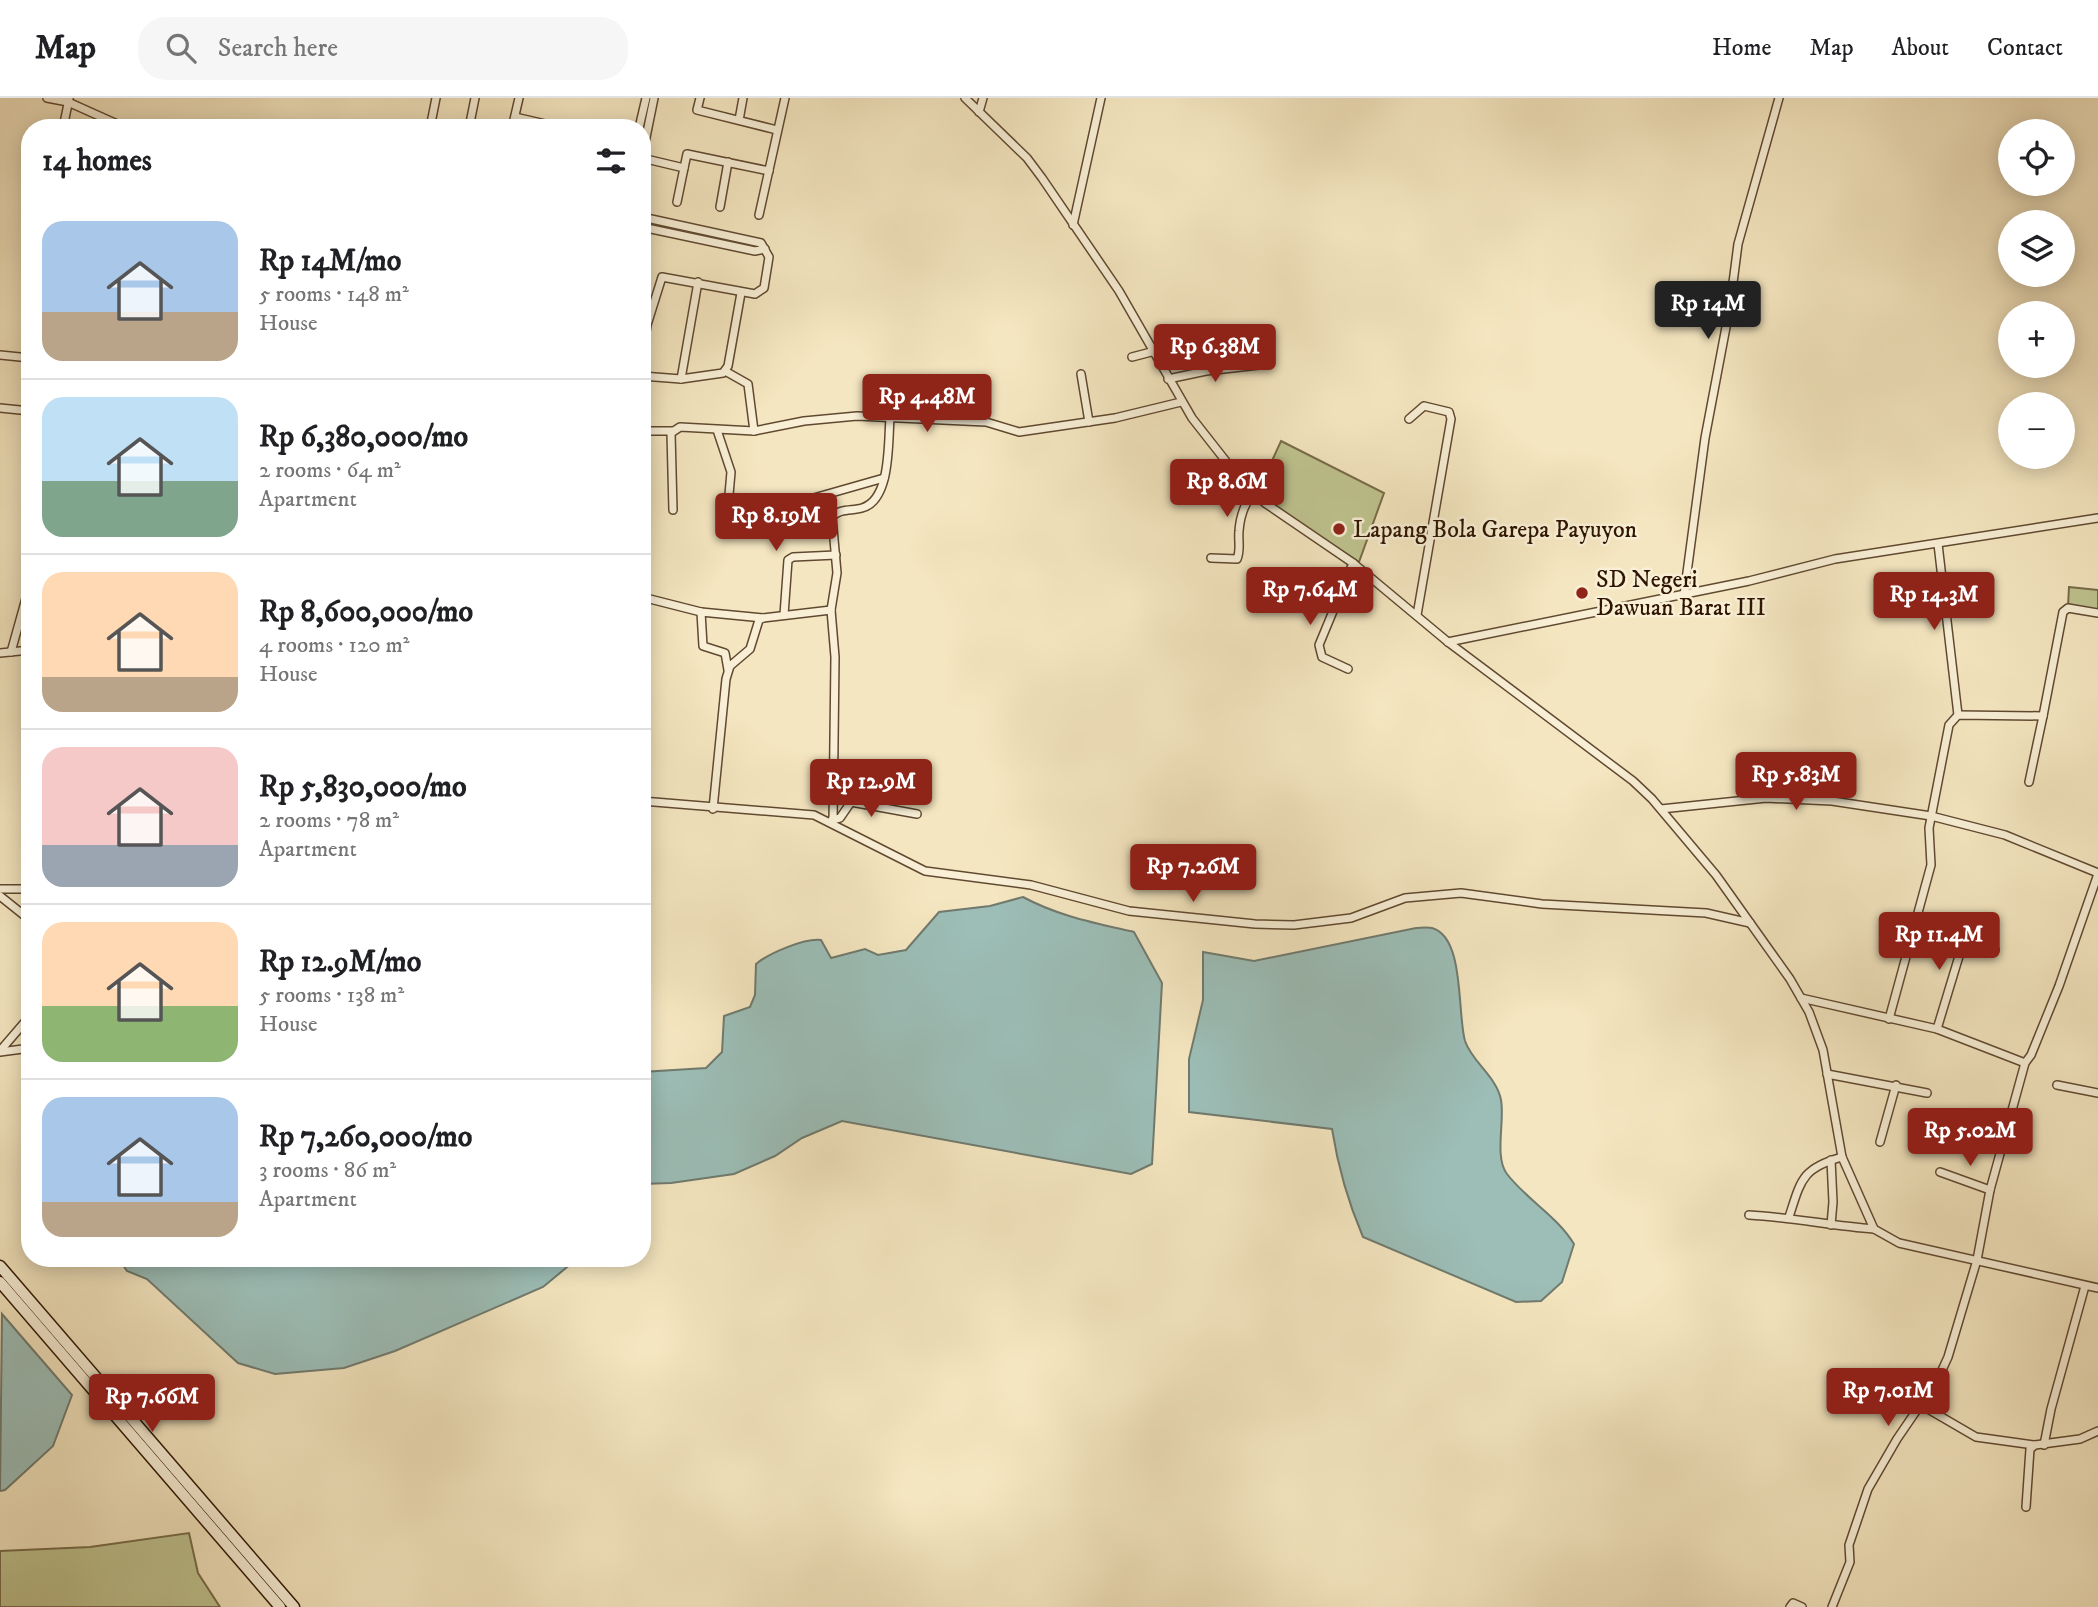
<!DOCTYPE html>
<meta charset="utf-8">
<style>
:root{--surface:#fff;--page:#f6f6f6;--text:#202124;--muted:#757577;--line:#e0e0e0;--accent:#8f2418}
body{margin:0;font-family:"IM FELL DW Pica",serif;background:var(--page);color:var(--text);height:100vh;display:flex;flex-direction:column;font-size:26px;white-space:nowrap}
*{box-sizing:border-box;margin:0}
p{font-size:23px;color:var(--muted)}
.icon{flex:none;width:38px;height:38px;fill:none;stroke:currentColor;stroke-width:2;stroke-linecap:round;stroke-linejoin:round}
.map{position:relative;flex:1;overflow:hidden}
.details{position:absolute;left:21px;top:21px;width:630px;height:1148px;display:flex;flex-direction:column;background:var(--surface);border-radius:28px;box-shadow:0 4px 18px #0003}
.details>*{flex:none}
.controls{position:absolute;left:1998px;top:21px;display:grid;gap:14px}
.controls a{display:grid;place-items:center;width:77px;height:77px;border-radius:50%;background:var(--surface);box-shadow:0 4px 18px #0003;font-size:35px}
.price{position:absolute;translate:-50% -60px;padding:0 16px;border-radius:7px;background:var(--accent);color:#fff;font-size:23px;line-height:46px;filter:drop-shadow(0 2px 4px #0008)}
.price::after{content:'';position:absolute;left:50%;top:42px;width:21px;height:16px;margin-left:-10px;background:inherit;clip-path:polygon(0 0,100% 0,50% 100%)}
.price.on{background:#222;color:#fff}
ul{padding:0;list-style:none}
li{display:flex;align-items:center;gap:21px;height:175px;padding:0 21px}
li+li{border-top:2px solid var(--line)}
li span{display:grid;place-items:center;flex:none;width:196px;height:140px;border-radius:21px;color:#555}
li>.icon{margin-inline-start:auto}
span .icon{width:84px;height:84px;fill:#fffc;stroke-width:1}
li b{font-size:30px}
h2{display:flex;justify-content:space-between;align-items:center;height:84px;padding:0 21px;font-size:30px}
header{display:flex;align-items:center;gap:42px;box-sizing:border-box;height:98px;padding:0 35px;background:var(--surface);border-bottom:2px solid var(--line)}
header strong{font-size:33px}
nav{display:flex;gap:38px;margin-inline-start:auto;font-size:24px}
.search{width:490px;height:63px;background:var(--page);display:flex;align-items:center;gap:18px;box-sizing:border-box;padding:0 24px;border-radius:28px;color:var(--muted);font-size:26px}
.map>svg:first-child{display:block}
</style>
<header>
<strong>Map</strong>
<div class="search"><svg class="icon" aria-label="search" viewBox="0 0 24 24"><circle cx="10" cy="10" r="6"/><path d="M15 15l6 6"/></svg>Search here</div>
<nav><a>Home</a><a>Map</a><a>About</a><a>Contact</a></nav>
</header>
<div class="map">
<svg width="2098" height="1509" viewBox="0 0 2098 1509">
<rect width="100%" height="100%" fill="#f4e6c0"/>
<filter id="stains"><feTurbulence type="fractalNoise" baseFrequency=".00286" numOctaves="4"/><feColorMatrix values="0 0 0 0 .2 0 0 0 0 .09 0 0 0 0 .02 0 0 0 .5 -.17"/></filter>
<radialGradient id="worn" r=".72"><stop offset=".6" stop-color="#630" stop-opacity="0"/><stop offset="1" stop-color="#630" stop-opacity=".3"/></radialGradient>
<g fill="#bfc490" stroke="#776c48" stroke-width="2">
<polygon points="1281,343 1384,395 1359,464 1256,398"/>
<polygon points="2069,489 2098,492 2098,512 2068,509"/>
<polygon points="189,1435 198,1475 220,1509 0,1509 0,1453 90,1449"/>
</g>
<g fill="#9cbeb7" stroke="#707a6e" stroke-width="2">
<path d="M1023 799C1058 818 1095 825 1134 834L1162 885 1152 1066 1131 1076 842 1023 802 1040 775 1058 734 1076 671 1085 642 1086V974L706 970 722 954 724 918 750 909 755 897 756 866C769 855 805 840 821 842L831 860 865 851 878 857 906 852 939 814 990 808Z"/>
<path d="M1416 830C1420 830 1427 829 1432 830 1465 839 1457 915 1465 943 1472 964 1497 979 1501 1002 1505 1023 1494 1059 1507 1076 1527 1102 1557 1118 1574 1146L1562 1184 1541 1203 1516 1204 1363 1139C1348 1104 1338 1069 1332 1031L1189 1014V961L1203 902V854L1254 863Z"/>
<polygon points="118,1160 578,1160 543,1189 395,1253 344,1270 275,1276 238,1265 147,1181 127,1173"/>
<polygon points="2,1216 72,1297 53,1348 5,1392 0,1393"/>
</g>
<g fill="none" stroke-linecap="round" stroke-linejoin="round">
<defs>
<g id="street">
<polyline points="47,0 68,4 126,30"/>
<polyline points="700,0 697,12 777,32"/>
<polyline points="965,0 1027,60 1042,80 1119,193 1192,320 1243,385 1265,405 1353,465 1448,544 1633,683 1652,701 1716,777 1790,881 1809,914 1823,952 1842,1059 1874,1131 1899,1145 2098,1190"/>
<polyline points="979,14 983,0"/>
<polyline points="515,19 563,30"/>
<polyline points="739,22 743,0"/>
<polyline points="374,26 394,30"/>
<polyline points="63,30 69,1"/>
<polyline points="430,30 436,0"/>
<polyline points="469,30 475,0"/>
<polyline points="512,30 519,0"/>
<polyline points="639,30 646,0"/>
<polyline points="642,59 654,0"/>
<polyline points="642,60 684,70 687,56 769,73"/>
<polyline points="677,104 684,70"/>
<polyline points="720,109 728,64"/>
<polyline points="759,117 785,0"/>
<polyline points="642,119 761,145 769,159 764,190 755,196 662,179 647,227 642,262"/>
<polyline points="1073,127 1101,0"/>
<polyline points="642,129 755,153 765,151"/>
<polyline points="0,257 30,260"/>
<polyline points="1132,259 1155,253"/>
<polyline points="725,273 748,286 754,333"/>
<polyline points="1081,276 1089,324"/>
<polyline points="642,278 681,281 723,275 728,268 741,195"/>
<polyline points="681,281 698,184"/>
<polyline points="1168,281 1206,273 1259,267"/>
<polyline points="0,310 30,313"/>
<polyline points="1409,321 1424,308 1449,314 1451,321 1417,517"/>
<polyline points="717,332 731,374 728,408 730,425 748,426 768,413 884,380"/>
<polyline points="642,333 672,333"/>
<polyline points="673,412 671,335 680,329 754,333 804,323 857,318 986,324 1019,334 1115,320 1181,304"/>
<polyline points="1938,446 1958,617"/>
<path d="M1211 460 1237 461C1241 452 1238 443 1239 433 1240 419 1245 405 1253 395"/>
<polyline points="1684,497 1705,340 1730,208 1738,146 1779,0"/>
<polyline points="642,499 701,514 703,548 725,555 728,572"/>
<polyline points="701,514 763,520"/>
<polyline points="784,517 788,462 793,459 836,457"/>
<polyline points="1448,544 1749,483 1835,461 2098,420"/>
<polyline points="11,554 30,486"/>
<polyline points="0,555 30,552"/>
<polyline points="1348,571 1322,559 1319,547 1353,465"/>
<polyline points="2029,684 2043,618"/>
<polyline points="642,703 814,717 925,773 1031,787 1129,813 1255,826 1294,827 1351,820 1405,800 1461,795 1542,806 1706,815 1750,825"/>
<polyline points="713,711 726,581 730,568 750,551 759,522 763,520 831,512"/>
<polyline points="1661,711 1766,700 1832,703 1931,718 2005,737 2098,775"/>
<polyline points="832,722 840,720 851,704 917,716"/>
<path d="M833 726 835 559 831 512 837 475 832 419C840 410 852 413 862 410 891 402 888 345 890 320"/>
<polyline points="0,791 30,791"/>
<polyline points="0,798 30,822"/>
<polyline points="1915,832 1963,845 1937,931"/>
<polyline points="1963,845 1995,852"/>
<polyline points="1801,900 1937,931 2025,965"/>
<polyline points="1889,921 1931,767 1929,730 1949,627 1958,617 2043,618 2063,514 2068,510 2098,515"/>
<polyline points="0,953 30,918"/>
<polyline points="0,954 30,950"/>
<polyline points="1827,976 1927,995"/>
<polyline points="2057,987 2098,995"/>
<polyline points="1880,1044 1896,987"/>
<polyline points="1831,1062 1833,1104 1831,1127"/>
<polyline points="1940,1074 1990,1092"/>
<path d="M1749 1117C1791 1119 1832 1128 1874 1131"/>
<path d="M1789 1119C1801 1082 1802 1070 1842 1059"/>
<polyline points="1921,1307 1976,1339 2034,1347"/>
<polyline points="2044,1347 2051,1311 2085,1188"/>
<polyline points="2026,1409 2030,1351 2035,1347 2080,1341 2098,1333"/>
<polyline points="1790,1509 1793,1505 1802,1509"/>
<polyline points="1832,1509 1850,1464 1849,1447 1868,1391 1897,1341 1938,1281 1948,1259 1977,1162 1990,1092 2025,965 2031,957 2059,888 2098,776"/>
</g>
<g id="secondary">
<polyline points="0,1168 294,1509"/>
<polyline points="0,1184 280,1509"/>
</g>
</defs>
<use href="#street" stroke="#604930" stroke-width="10"/>
<use href="#secondary" stroke="#2f1500" stroke-width="13"/>
<use href="#street" stroke="#f8efd6" stroke-width="7"/>
<use href="#secondary" stroke="#f8efd6" stroke-width="10"/>
</g>
<g fill="#8f2418" stroke="#f8efd6" stroke-width="2.5">
<circle cx="1339" cy="431" r="7"/>
<circle cx="1582" cy="495" r="7"/>
</g>
<g text-anchor="middle" stroke-width="5" stroke-linejoin="round" paint-order="stroke">
<g font-size="24" fill="#2f1500" stroke="#f8efd6" text-anchor="start">
<text x="1353" y="439">Lapang Bola Garepa Payuyon</text>
<text x="1596" y="489">SD Negeri<tspan x="1596" dy="28">Dawuan Barat III</tspan></text>
</g>
</g>
<rect width="100%" height="100%" filter="url(#stains)"/>
<rect width="100%" height="100%" fill="url(#worn)"/>
</svg>
<div class="controls">
<a><svg class="icon" aria-label="locate" viewBox="0 0 24 24"><circle cx="12" cy="12" r="6"/><path d="M12 2v4M12 18v4M2 12h4M18 12h4"/></svg></a>
<a><svg class="icon" aria-label="layers" viewBox="0 0 24 24"><path d="M12 4l9 5-9 5-9-5zM3 14l9 5 9-5"/></svg></a>
<a>+</a>
<a>−</a>
</div>
<b class="price on" style="left:1708px;top:243px">Rp 14M</b>
<b class="price" style="left:1215px;top:286px">Rp 6.38M</b>
<b class="price" style="left:927px;top:336px">Rp 4.48M</b>
<b class="price" style="left:1227px;top:421px">Rp 8.6M</b>
<b class="price" style="left:776px;top:455px">Rp 8.19M</b>
<b class="price" style="left:1310px;top:529px">Rp 7.64M</b>
<b class="price" style="left:1934px;top:534px">Rp 14.3M</b>
<b class="price" style="left:1796px;top:714px">Rp 5.83M</b>
<b class="price" style="left:871px;top:721px">Rp 12.9M</b>
<b class="price" style="left:1193px;top:806px">Rp 7.26M</b>
<b class="price" style="left:1939px;top:874px">Rp 11.4M</b>
<b class="price" style="left:1970px;top:1070px">Rp 5.02M</b>
<b class="price" style="left:1888px;top:1330px">Rp 7.01M</b>
<b class="price" style="left:152px;top:1336px">Rp 7.66M</b>
<section class="details">
<h2>14 homes<svg class="icon" aria-label="filters" viewBox="0 0 24 24"><path d="M4 7h16M4 17h16"/><circle cx="9" cy="7" r="2"/><circle cx="15" cy="17" r="2"/></svg></h2>
<ul>
<li><span style="background:linear-gradient(#a9c7e8 65%,#b9a48a 0)"><svg class="icon" aria-label="home" viewBox="0 0 24 24"><path d="M3 11l9-7 9 7M6 9v11h12V9"/></svg></span><div><b>Rp 14M/mo</b><p>5 rooms · 148 m²</p><p>House</p></div></li>
<li><span style="background:linear-gradient(#bfe0f5 60%,#7fa58c 0)"><svg class="icon" aria-label="home" viewBox="0 0 24 24"><path d="M3 11l9-7 9 7M6 9v11h12V9"/></svg></span><div><b>Rp 6,380,000/mo</b><p>2 rooms · 64 m²</p><p>Apartment</p></div></li>
<li><span style="background:linear-gradient(#ffd9b3 75%,#b9a48a 0)"><svg class="icon" aria-label="home" viewBox="0 0 24 24"><path d="M3 11l9-7 9 7M6 9v11h12V9"/></svg></span><div><b>Rp 8,600,000/mo</b><p>4 rooms · 120 m²</p><p>House</p></div></li>
<li><span style="background:linear-gradient(#f6c9c9 70%,#9aa5b1 0)"><svg class="icon" aria-label="home" viewBox="0 0 24 24"><path d="M3 11l9-7 9 7M6 9v11h12V9"/></svg></span><div><b>Rp 5,830,000/mo</b><p>2 rooms · 78 m²</p><p>Apartment</p></div></li>
<li><span style="background:linear-gradient(#ffd9b3 60%,#8fb573 0)"><svg class="icon" aria-label="home" viewBox="0 0 24 24"><path d="M3 11l9-7 9 7M6 9v11h12V9"/></svg></span><div><b>Rp 12.9M/mo</b><p>5 rooms · 138 m²</p><p>House</p></div></li>
<li><span style="background:linear-gradient(#a9c7e8 75%,#b9a48a 0)"><svg class="icon" aria-label="home" viewBox="0 0 24 24"><path d="M3 11l9-7 9 7M6 9v11h12V9"/></svg></span><div><b>Rp 7,260,000/mo</b><p>3 rooms · 86 m²</p><p>Apartment</p></div></li>
</ul>
</section>
</div>
